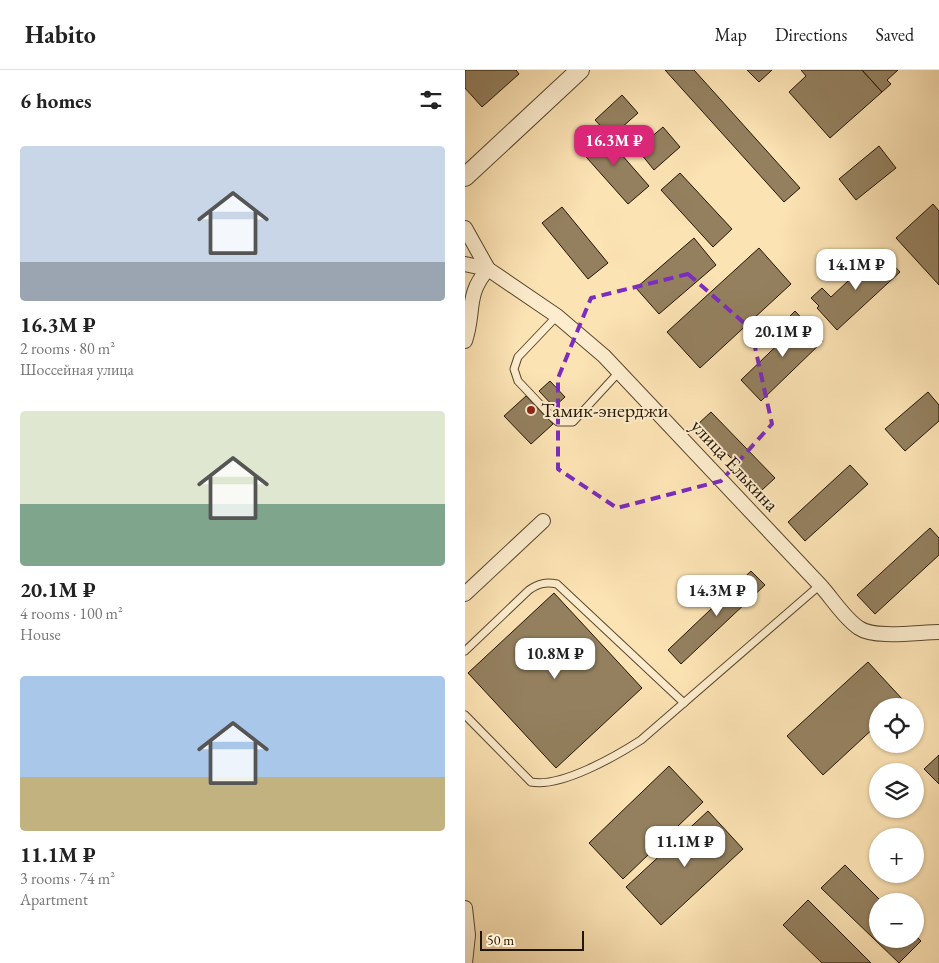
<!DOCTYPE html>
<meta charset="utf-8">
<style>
:root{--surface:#fff;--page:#f6f6f6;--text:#222;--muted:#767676;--line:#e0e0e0;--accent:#db2777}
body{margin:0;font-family:"EB Garamond",serif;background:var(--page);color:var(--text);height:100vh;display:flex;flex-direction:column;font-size:19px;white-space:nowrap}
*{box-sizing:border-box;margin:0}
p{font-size:16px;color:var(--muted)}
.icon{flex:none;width:28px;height:28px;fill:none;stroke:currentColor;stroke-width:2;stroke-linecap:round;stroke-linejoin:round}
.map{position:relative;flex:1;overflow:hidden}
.details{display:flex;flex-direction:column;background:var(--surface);width:465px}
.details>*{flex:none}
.fabs{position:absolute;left:404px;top:628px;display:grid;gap:10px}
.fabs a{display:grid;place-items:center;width:55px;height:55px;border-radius:50%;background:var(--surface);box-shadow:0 1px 4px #0004;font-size:25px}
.scale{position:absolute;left:15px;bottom:12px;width:104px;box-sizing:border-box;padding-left:5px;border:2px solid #231502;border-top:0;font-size:14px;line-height:18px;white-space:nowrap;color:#231502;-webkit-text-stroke:4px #fdedce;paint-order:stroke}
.price{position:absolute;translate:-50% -42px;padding:0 11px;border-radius:10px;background:#fff;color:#222;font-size:16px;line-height:32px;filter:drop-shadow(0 1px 2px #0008)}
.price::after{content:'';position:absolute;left:50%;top:30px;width:15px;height:11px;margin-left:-8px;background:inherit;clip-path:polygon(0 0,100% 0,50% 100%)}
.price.on{background:var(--accent);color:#fff}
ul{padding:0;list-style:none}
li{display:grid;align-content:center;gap:10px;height:265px;padding:0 20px}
li span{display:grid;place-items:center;height:155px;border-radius:5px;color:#555}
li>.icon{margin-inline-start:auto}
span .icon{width:90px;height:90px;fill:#fffc;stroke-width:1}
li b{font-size:21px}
h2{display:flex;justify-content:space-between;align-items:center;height:60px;padding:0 20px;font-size:21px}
header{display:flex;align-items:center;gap:30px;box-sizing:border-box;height:70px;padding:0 25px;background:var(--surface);border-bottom:1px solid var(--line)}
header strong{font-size:24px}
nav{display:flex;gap:28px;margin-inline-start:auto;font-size:18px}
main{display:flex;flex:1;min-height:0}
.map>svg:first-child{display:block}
</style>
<header>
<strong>Habito</strong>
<nav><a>Map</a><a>Directions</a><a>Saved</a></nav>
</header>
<main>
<section class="details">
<h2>6 homes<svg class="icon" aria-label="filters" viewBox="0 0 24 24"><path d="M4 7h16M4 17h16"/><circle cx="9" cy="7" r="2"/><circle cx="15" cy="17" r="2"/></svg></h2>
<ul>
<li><span style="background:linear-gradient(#c9d6e8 75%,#9aa5b1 0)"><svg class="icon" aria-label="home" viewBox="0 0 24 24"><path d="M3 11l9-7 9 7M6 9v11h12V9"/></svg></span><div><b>16.3M ₽</b><p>2 rooms · 80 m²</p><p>Шоссейная улица</p></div></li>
<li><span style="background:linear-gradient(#dfe7d0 60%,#7fa58c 0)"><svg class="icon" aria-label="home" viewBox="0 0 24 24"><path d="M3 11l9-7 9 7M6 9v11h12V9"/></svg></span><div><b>20.1M ₽</b><p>4 rooms · 100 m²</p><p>House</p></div></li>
<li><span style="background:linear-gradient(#a9c7e8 65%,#c2b280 0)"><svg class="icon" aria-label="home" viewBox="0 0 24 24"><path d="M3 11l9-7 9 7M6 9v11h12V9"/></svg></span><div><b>11.1M ₽</b><p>3 rooms · 74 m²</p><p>Apartment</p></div></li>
</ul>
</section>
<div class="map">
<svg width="474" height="893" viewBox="0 0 474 893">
<rect width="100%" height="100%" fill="#fce3b4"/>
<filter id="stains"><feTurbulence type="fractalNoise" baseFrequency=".004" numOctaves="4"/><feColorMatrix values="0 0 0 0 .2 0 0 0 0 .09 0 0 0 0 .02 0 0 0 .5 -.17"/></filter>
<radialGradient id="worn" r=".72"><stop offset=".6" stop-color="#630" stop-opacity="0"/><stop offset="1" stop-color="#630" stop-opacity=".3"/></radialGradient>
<g fill="#94805f" stroke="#231502">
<polygon points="0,0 51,0 54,4 17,37 0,18"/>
<polygon points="200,0 229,0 335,118 319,132"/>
<polygon points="282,0 307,0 294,12"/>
<polygon points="336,0 397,0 417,22 365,68 324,22 341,6"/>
<polygon points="397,0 433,0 422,10 426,14 417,22"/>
<polygon points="157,25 173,43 146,67 130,50"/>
<polygon points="198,57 215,77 189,100 172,79"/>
<polygon points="135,60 184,116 163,134 114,79"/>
<polygon points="414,76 431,98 391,130 374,109"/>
<polygon points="215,103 267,159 248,177 196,120"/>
<polygon points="468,134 474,141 474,215 431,168"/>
<polygon points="97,137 143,193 123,209 77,153"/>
<polygon points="229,168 251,195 194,244 171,218"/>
<polygon points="294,178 326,214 235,298 202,262"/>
<polygon points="415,181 435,202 372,260 352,238 354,236 346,228 357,218 366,227"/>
<polygon points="330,241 358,271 296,331 276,310 329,259 321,250"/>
<polygon points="85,311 100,327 89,337 74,321"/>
<polygon points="463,322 474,335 474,351 440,381 420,359"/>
<polygon points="61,326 88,354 66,374 39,346"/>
<polygon points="246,342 310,408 297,420 233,354"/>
<polygon points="385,395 403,414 340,471 323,452"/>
<polygon points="465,458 474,468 474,485 410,544 392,525"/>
<polygon points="286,501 300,515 216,594 203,580"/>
<polygon points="89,523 177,618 91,698 3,603"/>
<polygon points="403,592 439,631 433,636 412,636 412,655 358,705 322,666"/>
<polygon points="474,685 474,714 459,699"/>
<polygon points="204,696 238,732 158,809 124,773"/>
<polygon points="243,741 278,779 196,855 161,817"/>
<polygon points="380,795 416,831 412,831 412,869 450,869 450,865 456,871 434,893 356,818"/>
<polygon points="343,830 406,893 357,893 318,855"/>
</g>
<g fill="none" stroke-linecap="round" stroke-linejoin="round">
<defs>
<g id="service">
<polyline points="92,246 53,287 49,299 53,311 87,347 93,352 108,352 154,302"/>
<path d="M0 581 64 520C74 513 81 512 92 514L219 633"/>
<path d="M0 645 66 712C96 718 151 686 176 670L355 515"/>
</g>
<g id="minor">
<path d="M0 158 23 199 92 246 139 286 355 515C367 528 379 548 394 558 410 569 454 562 474 562"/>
<polyline points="0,194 23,199"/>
<path d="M0 271C10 242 0 225 23 199"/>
<polyline points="0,524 78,451"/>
<polyline points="0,838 3,865 0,893"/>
</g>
<polyline id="tertiary" points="0,107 115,0"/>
</defs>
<use href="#service" stroke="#59482e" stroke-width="9"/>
<use href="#minor" stroke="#59482e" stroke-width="16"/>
<use href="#tertiary" stroke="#59482e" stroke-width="20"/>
<use href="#service" stroke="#fdedce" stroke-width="7"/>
<use href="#minor" stroke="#fdedce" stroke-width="14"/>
<use href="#tertiary" stroke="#fdedce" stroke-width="18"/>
</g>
<path fill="none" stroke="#7b2cbf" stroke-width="4" stroke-dasharray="10 6" stroke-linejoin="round" d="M223 204 286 259 307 354 256 411 152 438 93 399V308L126 228Z"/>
<circle fill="#8f2418" stroke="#fdedce" stroke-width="2" cx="66" cy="340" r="5"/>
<g text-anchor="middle" stroke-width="4" stroke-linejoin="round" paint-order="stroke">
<g font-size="20" fill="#231502" stroke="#fdedce" text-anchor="start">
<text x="76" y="347">Тамик-энерджи</text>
</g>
<g font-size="20" fill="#231502" stroke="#fdedce">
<text transform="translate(270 395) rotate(47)" y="7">улица Елькина</text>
</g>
</g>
<rect width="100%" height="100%" filter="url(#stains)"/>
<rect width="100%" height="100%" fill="url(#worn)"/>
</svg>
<div class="fabs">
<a><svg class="icon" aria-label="locate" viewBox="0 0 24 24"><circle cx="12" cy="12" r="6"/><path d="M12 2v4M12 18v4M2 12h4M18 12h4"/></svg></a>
<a><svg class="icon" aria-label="layers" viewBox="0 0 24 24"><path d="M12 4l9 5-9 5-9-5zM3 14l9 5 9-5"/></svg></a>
<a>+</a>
<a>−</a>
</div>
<div class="scale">50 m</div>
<b class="price on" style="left:149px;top:97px">16.3M ₽</b>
<b class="price" style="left:391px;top:221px">14.1M ₽</b>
<b class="price" style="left:318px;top:288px">20.1M ₽</b>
<b class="price" style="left:252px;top:547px">14.3M ₽</b>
<b class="price" style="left:90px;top:610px">10.8M ₽</b>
<b class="price" style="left:220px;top:798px">11.1M ₽</b>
</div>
</main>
